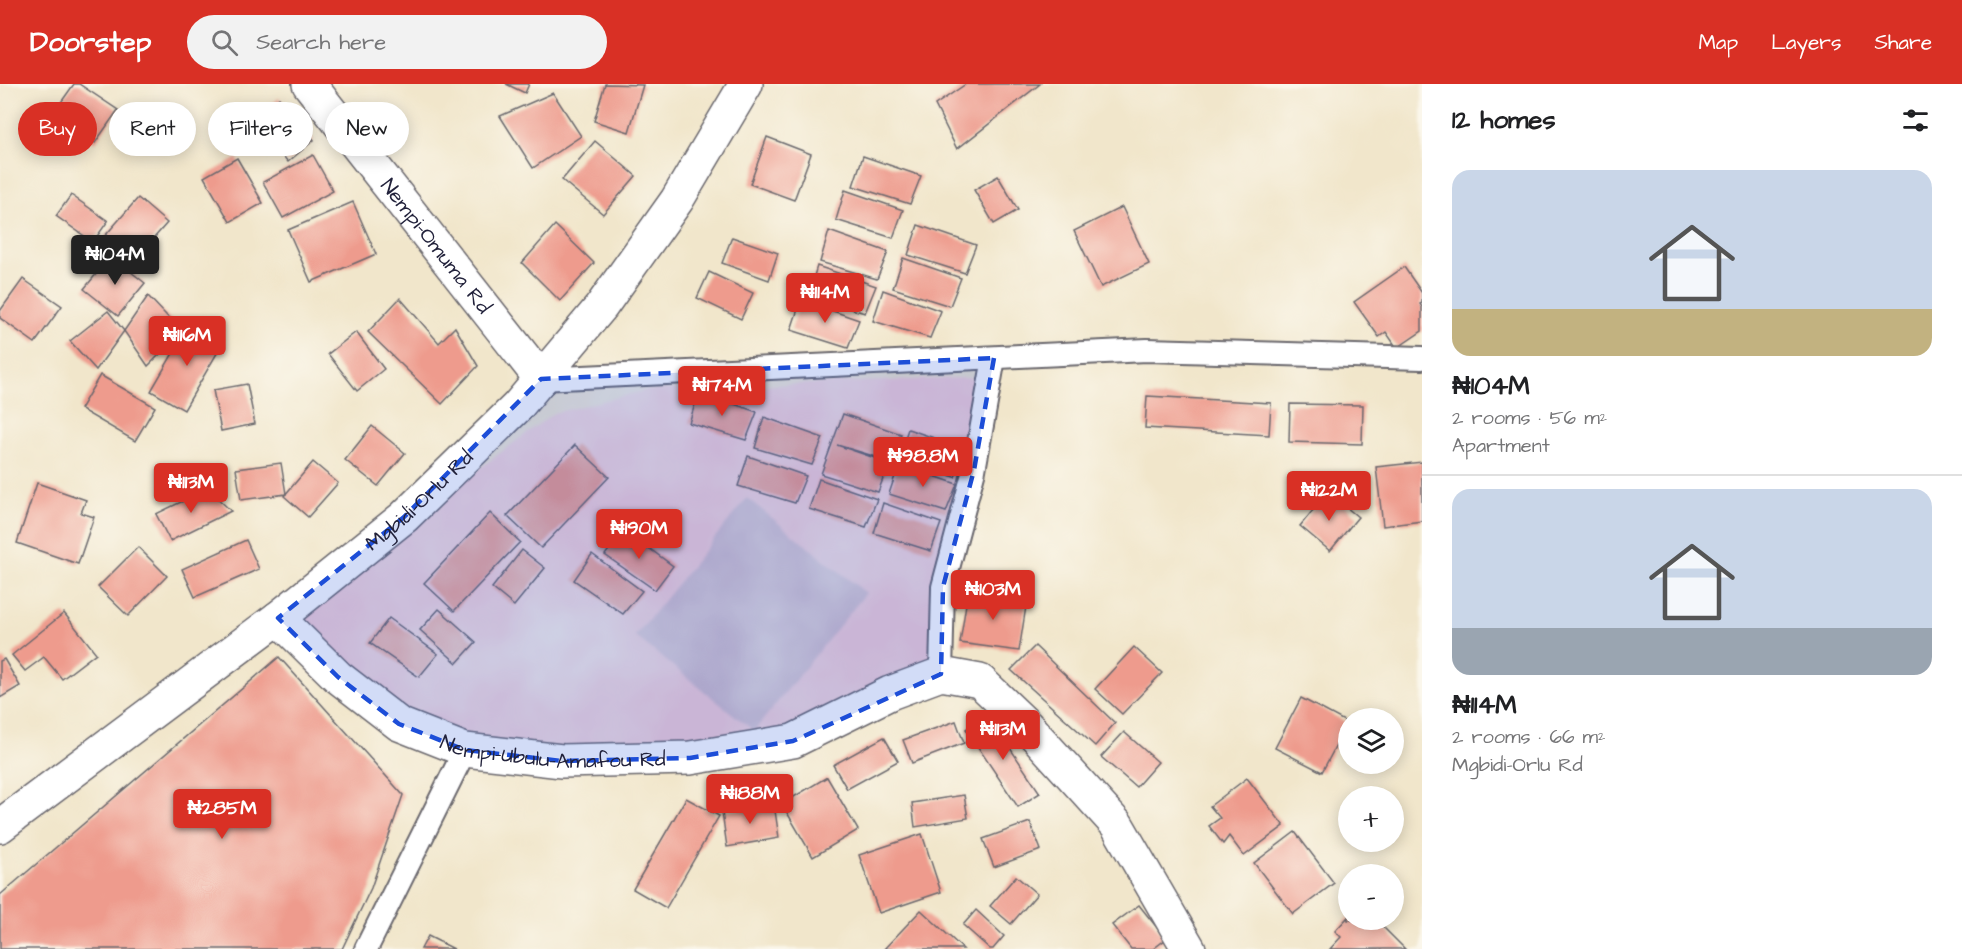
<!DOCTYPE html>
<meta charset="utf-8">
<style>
:root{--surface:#fff;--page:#f2f2f2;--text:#202124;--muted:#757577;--line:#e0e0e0;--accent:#d93025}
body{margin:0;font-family:"Architects Daughter",sans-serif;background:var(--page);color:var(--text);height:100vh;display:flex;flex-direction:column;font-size:22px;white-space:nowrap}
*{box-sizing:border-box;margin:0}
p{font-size:20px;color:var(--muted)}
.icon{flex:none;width:33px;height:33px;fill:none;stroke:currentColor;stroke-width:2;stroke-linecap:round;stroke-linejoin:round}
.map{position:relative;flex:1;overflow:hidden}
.sheet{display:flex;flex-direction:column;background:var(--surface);width:540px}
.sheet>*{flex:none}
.banner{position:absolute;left:18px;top:18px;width:570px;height:54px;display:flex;gap:12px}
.fabs{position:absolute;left:1338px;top:624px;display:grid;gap:12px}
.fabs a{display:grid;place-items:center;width:66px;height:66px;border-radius:50%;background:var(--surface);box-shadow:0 3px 15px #0003;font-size:30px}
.price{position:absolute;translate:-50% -51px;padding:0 14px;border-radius:6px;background:var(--accent);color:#fff;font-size:20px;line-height:39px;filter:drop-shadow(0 2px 3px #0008)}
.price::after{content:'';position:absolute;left:50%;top:36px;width:18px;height:14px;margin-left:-9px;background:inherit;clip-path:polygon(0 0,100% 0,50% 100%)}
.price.current{background:#222;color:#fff}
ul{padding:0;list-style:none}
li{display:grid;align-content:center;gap:12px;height:318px;padding:0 30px}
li+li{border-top:2px solid var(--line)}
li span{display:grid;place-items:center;height:186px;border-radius:18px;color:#555}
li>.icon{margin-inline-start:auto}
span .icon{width:108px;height:108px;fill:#fffc;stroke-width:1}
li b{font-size:26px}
h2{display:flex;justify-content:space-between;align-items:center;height:72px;padding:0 30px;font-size:26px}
.chip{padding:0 21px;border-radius:27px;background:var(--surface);box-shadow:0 3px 15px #0003;font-size:21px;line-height:54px}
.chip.current{background:var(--accent);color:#fff}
header{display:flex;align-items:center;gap:36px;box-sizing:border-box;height:84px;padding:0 30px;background:var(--accent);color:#fff}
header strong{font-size:28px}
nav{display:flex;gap:33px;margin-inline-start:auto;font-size:21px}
.search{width:420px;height:54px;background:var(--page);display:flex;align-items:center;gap:15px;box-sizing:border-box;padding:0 21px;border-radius:33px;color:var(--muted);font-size:22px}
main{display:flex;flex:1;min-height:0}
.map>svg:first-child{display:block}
</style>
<header>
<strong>Doorstep</strong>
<div class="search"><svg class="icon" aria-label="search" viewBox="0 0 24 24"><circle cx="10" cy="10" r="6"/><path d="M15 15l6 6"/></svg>Search here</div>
<nav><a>Map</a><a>Layers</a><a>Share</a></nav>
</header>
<main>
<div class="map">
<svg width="1422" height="865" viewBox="0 0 1422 865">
<rect width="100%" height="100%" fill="#fbf7ec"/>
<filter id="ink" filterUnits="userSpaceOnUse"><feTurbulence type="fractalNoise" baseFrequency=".0167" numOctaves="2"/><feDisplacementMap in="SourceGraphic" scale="12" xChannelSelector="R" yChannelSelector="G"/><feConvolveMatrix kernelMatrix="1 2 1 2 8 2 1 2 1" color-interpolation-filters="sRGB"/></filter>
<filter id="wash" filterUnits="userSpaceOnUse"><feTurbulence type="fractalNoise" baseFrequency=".008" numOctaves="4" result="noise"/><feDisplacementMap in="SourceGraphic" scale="24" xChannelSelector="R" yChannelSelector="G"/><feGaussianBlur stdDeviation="1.35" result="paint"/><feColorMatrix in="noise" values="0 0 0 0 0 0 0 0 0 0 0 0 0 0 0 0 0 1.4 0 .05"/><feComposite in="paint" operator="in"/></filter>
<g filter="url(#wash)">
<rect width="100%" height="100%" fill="#f1e6cb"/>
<polygon fill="#f6cfd6" points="991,293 941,590 777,660 465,666 382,627 278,534 554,329 647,306"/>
<polygon fill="#d1bdc9" points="747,414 866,509 754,647 635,552"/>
<g id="blocks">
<g fill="#ee9b8d">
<polygon points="74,0 79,0 118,26 95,59 52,31"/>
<polygon points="506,0 529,0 525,9"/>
<polygon points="605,0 643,1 629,48 594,37"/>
<polygon points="966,0 1040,0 957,65 935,21"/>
<polygon points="553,9 581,52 533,84 500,32"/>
<polygon points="279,14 314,56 288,78 253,36"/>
<polygon points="767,53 811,70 794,116 750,100"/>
<polygon points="595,57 636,92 603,130 562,96"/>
<polygon points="313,71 333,107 283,134 263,98"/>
<polygon points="863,72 921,92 910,120 853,102"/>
<polygon points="237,74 263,119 230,138 204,93"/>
<polygon points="998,92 1018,126 994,140 974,106"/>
<polygon points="845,106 903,126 893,154 836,136"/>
<polygon points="71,111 108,137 93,158 56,132"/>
<polygon points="138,114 167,139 133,178 104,153"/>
<polygon points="353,118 376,170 311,198 288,146"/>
<polygon points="1122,123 1149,180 1101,203 1074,147"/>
<polygon points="555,141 594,179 560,217 522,179"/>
<polygon points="918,141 976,161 965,189 908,171"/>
<polygon points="829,147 888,168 877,195 820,178"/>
<polygon points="732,153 778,169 769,196 722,179"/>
<polygon points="111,172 145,199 118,232 84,205"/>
<polygon points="903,174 961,194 950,222 893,204"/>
<polygon points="817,182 876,202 865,229 808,212"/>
<polygon points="1404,183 1422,209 1422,219 1420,220 1422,223 1422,247 1397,264 1386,248 1379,253 1354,218"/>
<polygon points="709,188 753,209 741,235 697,214"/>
<polygon points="23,195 62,222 35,259 0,234 0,227"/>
<polygon points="883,206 941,227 930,254 873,237"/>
<polygon points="148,212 182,248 148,282 124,247"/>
<polygon points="400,214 439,259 455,243 478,282 442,320 368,248"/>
<polygon points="801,216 859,236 848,264 791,246"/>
<polygon points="108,227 124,247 96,286 70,257"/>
<polygon points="190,240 223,259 184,326 151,307"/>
<polygon points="356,248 384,285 357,307 328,270"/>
<polygon points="100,291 155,323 135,357 80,325"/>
<polygon points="247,300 255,340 221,347 213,306"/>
<polygon points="699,308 757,328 746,356 689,339"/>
<polygon points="1147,312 1271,319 1269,351 1145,344"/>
<polygon points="1290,320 1363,321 1362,360 1289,358"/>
<polygon points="843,330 901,350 890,377 837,361 889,379 878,408 821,390"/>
<polygon points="764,333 823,354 812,381 755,364"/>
<polygon points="372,342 405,369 378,402 345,376"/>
<polygon points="908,345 966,365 955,393 898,375"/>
<polygon points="575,361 609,393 541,464 507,432"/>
<polygon points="748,372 806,392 795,419 738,402"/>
<polygon points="313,378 338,399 308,433 284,412"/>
<polygon points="1422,378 1422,437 1383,442 1376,383"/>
<polygon points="281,379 286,410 241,416 236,385"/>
<polygon points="899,380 957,400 946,428 889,410"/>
<polygon points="819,395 877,415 866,443 809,425"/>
<polygon points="37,399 86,416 81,429 94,433 78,480 17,459"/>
<polygon points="208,405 231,427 170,457 156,430"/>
<polygon points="1328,408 1358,433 1330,467 1300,442"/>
<polygon points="883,419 941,439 931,467 874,449"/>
<polygon points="490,429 520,458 454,527 424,499"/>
<polygon points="624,446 673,482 655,506 605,471"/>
<polygon points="246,456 259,485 195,513 182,485"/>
<polygon points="138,463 167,492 128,532 98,503"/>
<polygon points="522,466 545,484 514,522 492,504"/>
<polygon points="592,470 642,507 623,530 574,496"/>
<polygon points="968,507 1027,516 1019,567 960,559"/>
<polygon points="439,525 476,558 457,579 420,546"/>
<polygon points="64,529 96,569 62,595 44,573 25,587 12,571"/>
<polygon points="389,534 438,570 419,593 370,559"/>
<polygon points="1035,562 1115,639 1095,662 1011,586"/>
<polygon points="1134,563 1162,589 1122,630 1095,605"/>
<polygon points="279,573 403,711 371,804 342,865 0,865 0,811"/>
<polygon points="4,575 20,602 0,614 0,577"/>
<polygon points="1301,614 1348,639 1322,688 1275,664"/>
<polygon points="988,631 1040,709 1018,723 966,645"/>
<polygon points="956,637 964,659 912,679 903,656"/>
<polygon points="1124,648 1158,678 1136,703 1101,673"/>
<polygon points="884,653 898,677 847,705 833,681"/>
<polygon points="827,693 858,746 813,773 782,720"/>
<polygon points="1247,694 1284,742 1244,772 1229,752 1223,760 1209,742 1220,734 1210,722"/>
<polygon points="964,711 968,734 915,743 912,719"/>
<polygon points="686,714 719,732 666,824 633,805"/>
<polygon points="774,720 779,754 727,763 722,728"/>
<polygon points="1030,738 1041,766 994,783 983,755"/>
<polygon points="1295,748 1334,799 1293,830 1254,779"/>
<polygon points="922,750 941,808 879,829 859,771"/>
<polygon points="1016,792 1037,810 1011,840 990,822"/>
<polygon points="1139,821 1166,855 1153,865 1131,865 1112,841"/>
<polygon points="921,826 963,865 884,865"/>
<polygon points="976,826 1004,852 993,865 990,865 963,841"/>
<polygon points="1348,833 1348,836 1357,836 1359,838 1362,836 1376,836 1405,865 1330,865 1341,853 1335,847"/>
<polygon points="428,852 454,865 421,865"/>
</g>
</g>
</g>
<g filter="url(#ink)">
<use href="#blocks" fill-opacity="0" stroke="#6a676d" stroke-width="1.5"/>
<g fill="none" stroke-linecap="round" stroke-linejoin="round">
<defs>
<g id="street">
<polyline points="541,295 1147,266 1422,274"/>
<polyline points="941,590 943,503 974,386 994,274"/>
<polyline points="366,865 465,666"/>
</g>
<g id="secondary">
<path id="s1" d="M309 0 541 295"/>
<path id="s2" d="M278 534 338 593 399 640 465 666 562 677 690 674 793 657 890 609 941 590 980 597 1025 640 1117 741 1189 865"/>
<path id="s3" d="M0 742 278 534 404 433 517 323 601 223 677 116 746 0"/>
</g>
</defs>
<use href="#street" stroke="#6a676d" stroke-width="26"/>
<use href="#secondary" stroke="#6a676d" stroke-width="36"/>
<use href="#street" stroke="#fff" stroke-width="22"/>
<use href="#secondary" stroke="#fff" stroke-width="33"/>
</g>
</g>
<path fill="#1d4ed8" fill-opacity="0.2" stroke="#1d4ed8" stroke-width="4.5" stroke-dasharray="12 8" stroke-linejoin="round" d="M994 274 974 386 943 503 941 590 793 657 690 674 562 677 465 666 399 640 338 593 278 534 404 433 541 295Z"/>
<g text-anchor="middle" stroke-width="6" stroke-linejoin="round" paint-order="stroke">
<g font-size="21" fill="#22223b" stroke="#fbf7ec">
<text dy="7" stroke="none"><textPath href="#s1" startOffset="206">Nempi-Omuma Rd</textPath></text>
<text dy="7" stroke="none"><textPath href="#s3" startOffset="531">Mgbidi-Orlu Rd</textPath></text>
<text dy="7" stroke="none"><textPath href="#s2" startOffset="320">Nempi-Ubulu-Amafou Rd</textPath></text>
</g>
</g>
</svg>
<div class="fabs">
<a><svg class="icon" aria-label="layers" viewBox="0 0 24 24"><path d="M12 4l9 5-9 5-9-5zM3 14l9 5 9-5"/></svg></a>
<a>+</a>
<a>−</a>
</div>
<b class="price current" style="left:115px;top:202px">₦104M</b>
<b class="price" style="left:825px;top:240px">₦114M</b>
<b class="price" style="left:187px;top:283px">₦116M</b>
<b class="price" style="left:722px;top:333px">₦174M</b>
<b class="price" style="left:923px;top:404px">₦98.8M</b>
<b class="price" style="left:191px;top:430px">₦113M</b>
<b class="price" style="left:1329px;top:438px">₦122M</b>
<b class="price" style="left:639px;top:476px">₦190M</b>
<b class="price" style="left:993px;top:537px">₦103M</b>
<b class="price" style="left:1003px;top:677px">₦113M</b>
<b class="price" style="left:750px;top:741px">₦188M</b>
<b class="price" style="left:222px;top:756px">₦285M</b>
<div class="banner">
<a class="chip current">Buy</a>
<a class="chip">Rent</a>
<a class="chip">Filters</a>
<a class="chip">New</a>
</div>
</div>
<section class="sheet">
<h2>12 homes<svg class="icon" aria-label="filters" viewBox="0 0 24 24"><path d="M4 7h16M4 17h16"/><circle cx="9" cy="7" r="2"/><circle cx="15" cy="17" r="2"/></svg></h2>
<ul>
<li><span style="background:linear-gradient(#c9d6e8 75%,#c2b280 0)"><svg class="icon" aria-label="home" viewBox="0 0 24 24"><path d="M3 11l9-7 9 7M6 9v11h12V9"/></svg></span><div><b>₦104M</b><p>2 rooms · 56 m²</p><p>Apartment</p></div></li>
<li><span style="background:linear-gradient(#c9d6e8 75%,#9aa5b1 0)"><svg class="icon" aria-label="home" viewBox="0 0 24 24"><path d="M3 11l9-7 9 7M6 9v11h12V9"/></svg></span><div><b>₦114M</b><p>2 rooms · 66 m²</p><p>Mgbidi-Orlu Rd</p></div></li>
</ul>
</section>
</main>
